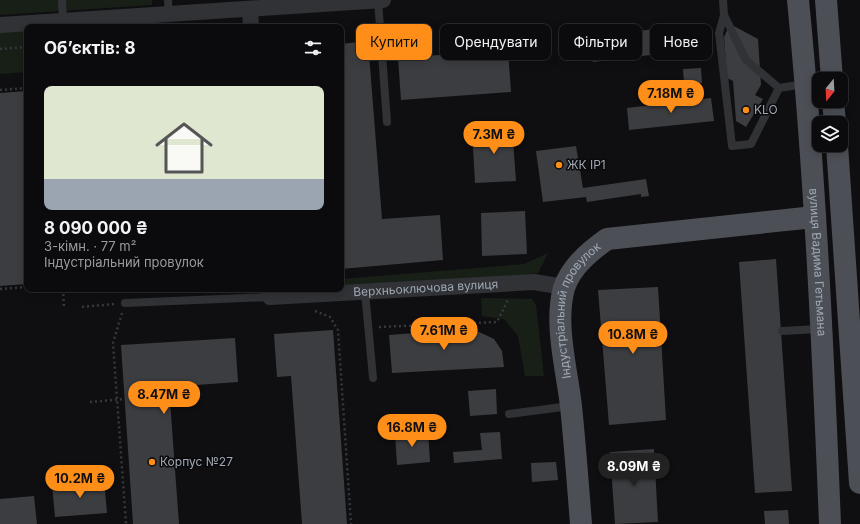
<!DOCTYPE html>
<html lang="uk">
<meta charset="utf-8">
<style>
:root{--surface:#0b0b0d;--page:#19191b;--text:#f1f3f6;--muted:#9a9b9d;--line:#2b2b2e;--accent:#ff8e19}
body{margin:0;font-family:Inter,sans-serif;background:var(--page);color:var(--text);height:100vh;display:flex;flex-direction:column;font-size:15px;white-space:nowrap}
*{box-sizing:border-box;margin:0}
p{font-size:13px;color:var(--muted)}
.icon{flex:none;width:22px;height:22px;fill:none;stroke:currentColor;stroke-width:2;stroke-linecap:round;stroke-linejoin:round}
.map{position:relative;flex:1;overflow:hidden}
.drawer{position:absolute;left:24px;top:24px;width:320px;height:268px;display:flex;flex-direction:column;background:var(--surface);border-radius:8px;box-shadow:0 2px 10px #0003,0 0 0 1px var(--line)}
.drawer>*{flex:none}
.guide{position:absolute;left:356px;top:24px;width:380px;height:36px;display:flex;gap:8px}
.needle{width:26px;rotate:198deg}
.buttons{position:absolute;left:812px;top:72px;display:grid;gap:8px}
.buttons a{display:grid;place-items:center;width:36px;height:36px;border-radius:8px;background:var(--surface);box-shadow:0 2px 10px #0003,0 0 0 1px var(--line);font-size:20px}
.price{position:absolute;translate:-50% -34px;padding:0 9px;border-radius:14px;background:var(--accent);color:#111;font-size:13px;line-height:26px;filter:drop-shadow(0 1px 2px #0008)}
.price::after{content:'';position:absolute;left:50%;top:24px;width:12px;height:9px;margin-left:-6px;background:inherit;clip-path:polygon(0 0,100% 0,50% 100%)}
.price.active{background:#222;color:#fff}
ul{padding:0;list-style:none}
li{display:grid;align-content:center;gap:8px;height:212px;padding:0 20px}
li span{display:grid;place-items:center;height:124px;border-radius:8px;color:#555}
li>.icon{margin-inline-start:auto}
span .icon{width:72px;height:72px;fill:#fffc;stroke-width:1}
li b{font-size:17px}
h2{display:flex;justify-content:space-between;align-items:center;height:48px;padding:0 20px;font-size:17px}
.pill{padding:0 14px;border-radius:8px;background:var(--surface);box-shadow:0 2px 10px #0003,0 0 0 1px var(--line);font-size:14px;line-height:36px}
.pill.active{background:var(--accent);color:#111}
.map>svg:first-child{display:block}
</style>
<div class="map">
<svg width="860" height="524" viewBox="0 0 860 524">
<rect width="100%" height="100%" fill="#0f0f11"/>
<g fill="#171f17">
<polygon points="0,0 152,0 152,5 0,15"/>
<polygon points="27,30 27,72 0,74 0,32"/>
<polygon points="548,253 538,273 494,279 341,287 341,279 524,264"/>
<polygon points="481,298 532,299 536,305 544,376 525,376 518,336 504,319 482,316"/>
</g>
<g fill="#3b3d41">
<polygon points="696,24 699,49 593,62 590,37"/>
<polygon points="730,24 758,39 761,85 755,95 763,99 746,127 736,121 733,81 727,78 724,37"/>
<polygon points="368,41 382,219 440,215 443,260 341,269 341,44"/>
<polygon points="508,50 511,92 401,100 398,58"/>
<polygon points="701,68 702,83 684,84 683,69"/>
<polygon points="27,91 27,284 0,286 0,93"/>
<polygon points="711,98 714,121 629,130 627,108"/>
<polygon points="512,126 516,181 475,183 472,129"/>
<polygon points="576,146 583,188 646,179 649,196 641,197 641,194 587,202 586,197 543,202 536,151"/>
<polygon points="525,211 527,254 482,256 481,213"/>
<polygon points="776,259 792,491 755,493 739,262"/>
<polygon points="658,287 666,420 609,425 598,290"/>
<polygon points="333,330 347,524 302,524 291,376 277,377 274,334"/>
<polygon points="453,330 475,330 494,339 502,351 504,367 392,373 389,335"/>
<polygon points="235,338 238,382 169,387 179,524 133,524 121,345"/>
<polygon points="496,389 497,414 470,416 468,391"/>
<polygon points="428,431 430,462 397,465 395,433"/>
<polygon points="500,432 502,459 454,463 453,452 482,450 480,433"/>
<polygon points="654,449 658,522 615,524 610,452"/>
<polygon points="556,462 558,480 532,482 531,463"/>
<polygon points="104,480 107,513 55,517 52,485"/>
<polygon points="34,496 37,524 0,524 0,499"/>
<polygon points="788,510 789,524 765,524 764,511"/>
</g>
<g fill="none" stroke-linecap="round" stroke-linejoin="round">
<g stroke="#36393d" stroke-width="2.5" stroke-dasharray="2 3" stroke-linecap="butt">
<polyline points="0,49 27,47"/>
<polyline points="0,90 27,88"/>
<polyline points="0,289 27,287"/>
<polyline points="63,289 64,308"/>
<polyline points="82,307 114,304"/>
<polyline points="315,311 330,317 338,330 351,524"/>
<polyline points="122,313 113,343 126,524"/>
<polyline points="379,327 497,322 509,298"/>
<polyline points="90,402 124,399"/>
</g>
<g stroke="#303236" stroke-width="8">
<polyline points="62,0 63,21"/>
<polyline points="168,0 169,15"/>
<polyline points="378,0 387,122"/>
<polyline points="723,0 724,15 746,60 779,88 805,84"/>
<polyline points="724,15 719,33 732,146 751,144 779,88"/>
<polyline points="365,292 373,378"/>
<polyline points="125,303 270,297"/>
<polyline points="782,331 820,329"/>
<polyline points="509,414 570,406"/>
</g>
<g stroke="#303236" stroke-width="16">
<polyline points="250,10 251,27"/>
<polyline points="0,25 383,0"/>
<path id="s1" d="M269 289 270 297 534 282 564 287"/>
</g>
<g stroke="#4c4f55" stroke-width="22">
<path id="s2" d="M798 0C815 174 823 349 830 524"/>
<polyline points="826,0 832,79"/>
<polyline points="833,101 835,123"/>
<polyline points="837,145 860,483"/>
<path id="s3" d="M581 524C578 485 575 445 571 406 567 370 554 324 564 288 571 267 589 252 607 239L814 217"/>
</g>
</g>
<g fill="#ff8e19" stroke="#0a0a0c" stroke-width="1.5">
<circle cx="746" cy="110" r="4"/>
<circle cx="559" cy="165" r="4"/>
<circle cx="152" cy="462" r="4"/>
</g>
<g text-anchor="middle" stroke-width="3" stroke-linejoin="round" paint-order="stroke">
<g font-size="12" fill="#9fa8b3" stroke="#0a0a0c" text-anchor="start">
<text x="754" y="114">KLO</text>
<text x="567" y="169">ЖК IP1</text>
<text x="160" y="466">Корпус №27</text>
</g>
<g font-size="12" fill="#9fa8b3" stroke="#0a0a0c">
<text dy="4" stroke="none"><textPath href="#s2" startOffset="263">вулиця Вадима Гетьмана</textPath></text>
<text dy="4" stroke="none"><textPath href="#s1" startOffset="164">Верхньоключова вулиця</textPath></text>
<text dy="4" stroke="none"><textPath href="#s3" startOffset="220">Індустріальний провулок</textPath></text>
</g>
</g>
</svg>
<div class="buttons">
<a><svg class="needle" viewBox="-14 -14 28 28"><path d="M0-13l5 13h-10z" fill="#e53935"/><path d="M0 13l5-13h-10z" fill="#9a9b9d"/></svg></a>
<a><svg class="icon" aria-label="layers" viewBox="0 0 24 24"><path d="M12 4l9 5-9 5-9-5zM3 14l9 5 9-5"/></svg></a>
</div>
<b class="price" style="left:671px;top:114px">7.18M ₴</b>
<b class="price" style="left:494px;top:155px">7.3M ₴</b>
<b class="price" style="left:444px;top:351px">7.61M ₴</b>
<b class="price" style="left:633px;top:355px">10.8M ₴</b>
<b class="price" style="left:164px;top:415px">8.47M ₴</b>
<b class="price" style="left:412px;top:448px">16.8M ₴</b>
<b class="price active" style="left:634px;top:487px">8.09M ₴</b>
<b class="price" style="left:80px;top:499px">10.2M ₴</b>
<div class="guide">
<a class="pill active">Купити</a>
<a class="pill">Орендувати</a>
<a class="pill">Фільтри</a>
<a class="pill">Нове</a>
</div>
<section class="drawer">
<h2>Об’єктів: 8<svg class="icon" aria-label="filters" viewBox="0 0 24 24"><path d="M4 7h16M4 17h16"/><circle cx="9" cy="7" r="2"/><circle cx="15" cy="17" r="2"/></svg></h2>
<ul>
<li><span style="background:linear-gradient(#dfe7d0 75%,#9aa5b1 0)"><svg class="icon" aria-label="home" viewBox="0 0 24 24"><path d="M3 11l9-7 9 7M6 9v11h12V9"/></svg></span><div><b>8 090 000 ₴</b><p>3-кімн. · 77 m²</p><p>Індустріальний провулок</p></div></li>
</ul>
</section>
</div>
